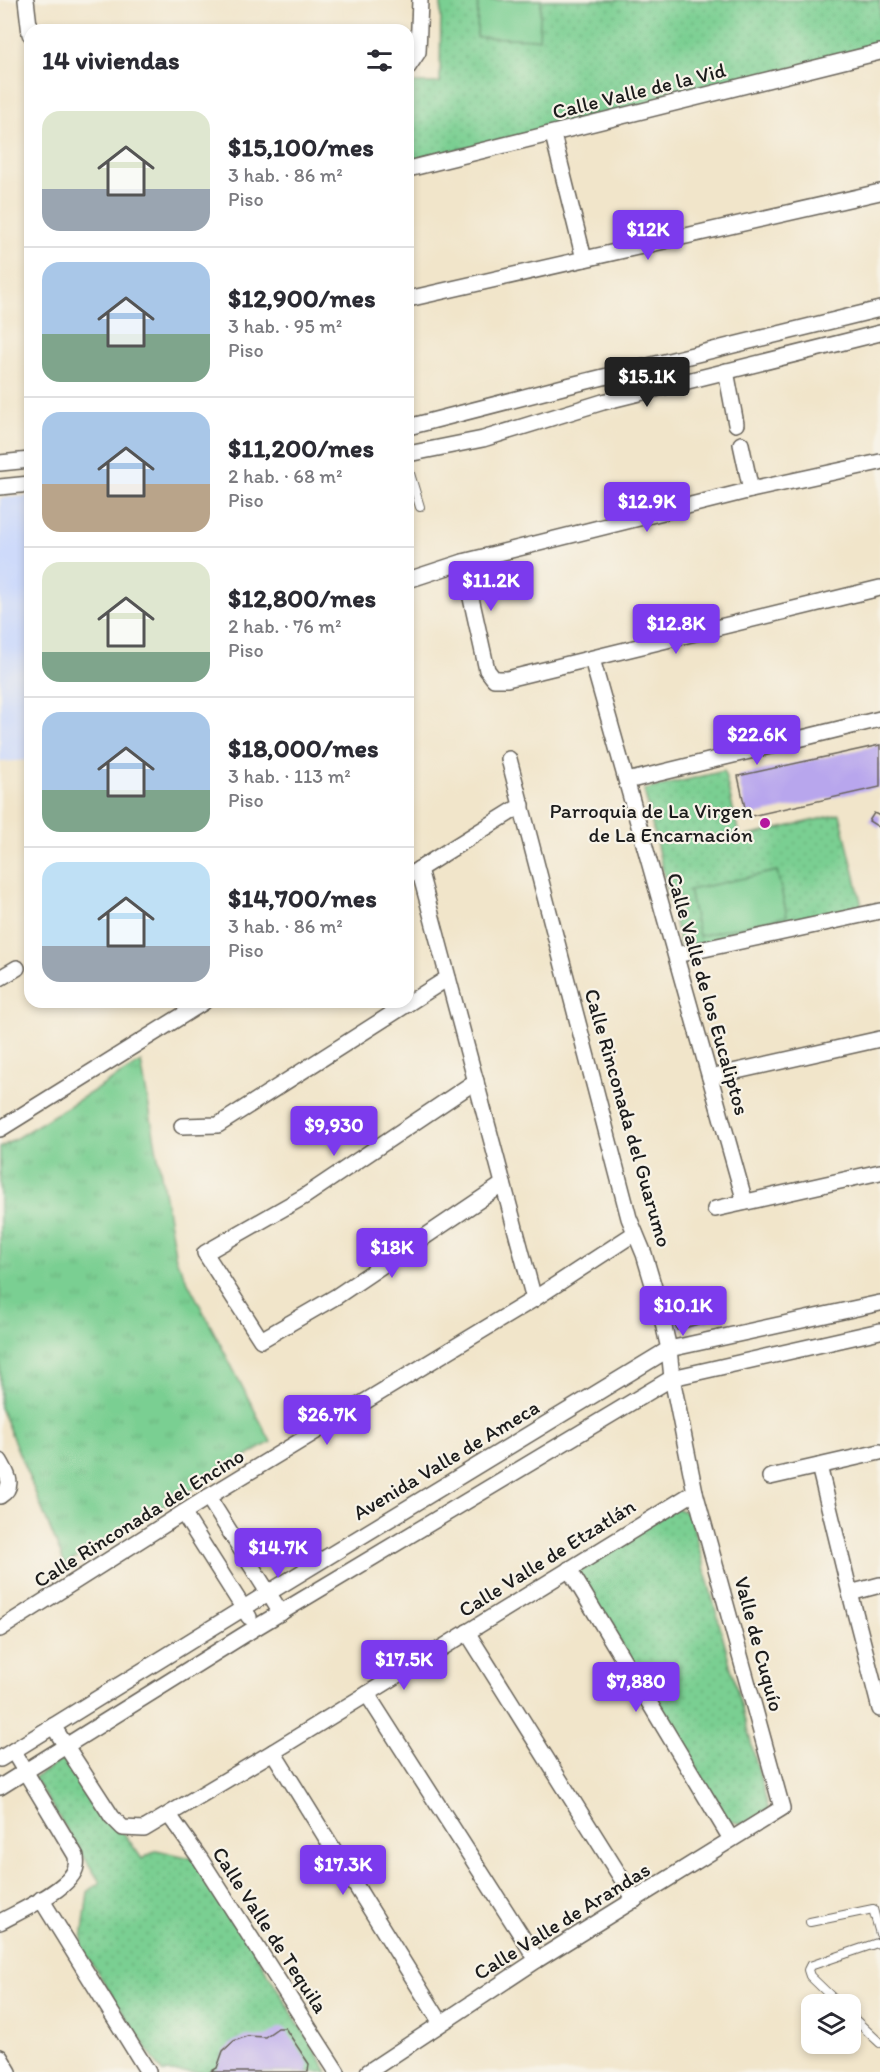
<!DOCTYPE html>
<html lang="es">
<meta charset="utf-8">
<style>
:root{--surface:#fff;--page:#f2f2f3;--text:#2b2b33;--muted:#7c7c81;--line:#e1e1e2;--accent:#7c3aed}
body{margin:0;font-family:Itim,sans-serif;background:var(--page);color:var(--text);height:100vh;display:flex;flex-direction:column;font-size:22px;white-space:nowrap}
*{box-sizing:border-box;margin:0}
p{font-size:20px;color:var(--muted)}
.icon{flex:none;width:33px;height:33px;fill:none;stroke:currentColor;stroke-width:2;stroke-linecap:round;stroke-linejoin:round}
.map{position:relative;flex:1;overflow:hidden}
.details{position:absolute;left:24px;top:24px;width:390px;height:984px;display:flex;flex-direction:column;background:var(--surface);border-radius:18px;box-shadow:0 3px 9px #0003}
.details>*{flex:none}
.tools{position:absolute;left:801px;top:1994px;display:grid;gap:12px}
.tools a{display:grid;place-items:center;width:60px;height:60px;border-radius:12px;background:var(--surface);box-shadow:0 3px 9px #0003;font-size:30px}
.price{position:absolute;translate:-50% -51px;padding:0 14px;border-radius:6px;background:var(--accent);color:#fff;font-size:20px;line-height:39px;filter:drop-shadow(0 2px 3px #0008)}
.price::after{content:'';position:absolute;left:50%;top:36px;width:18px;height:14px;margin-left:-9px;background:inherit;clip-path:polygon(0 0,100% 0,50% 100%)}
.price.selected{background:#222;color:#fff}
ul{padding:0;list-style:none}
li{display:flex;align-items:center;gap:18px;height:150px;padding:0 18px}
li+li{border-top:2px solid var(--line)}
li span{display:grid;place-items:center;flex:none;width:168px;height:120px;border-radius:18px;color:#555}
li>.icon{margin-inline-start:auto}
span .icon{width:72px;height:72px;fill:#fffc;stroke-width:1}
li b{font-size:26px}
h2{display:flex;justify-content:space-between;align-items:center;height:72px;padding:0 18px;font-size:26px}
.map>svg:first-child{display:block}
</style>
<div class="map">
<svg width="880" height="2072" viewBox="0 0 880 2072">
<defs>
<pattern id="grass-tufts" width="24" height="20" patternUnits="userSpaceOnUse" patternTransform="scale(1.5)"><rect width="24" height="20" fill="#7acf92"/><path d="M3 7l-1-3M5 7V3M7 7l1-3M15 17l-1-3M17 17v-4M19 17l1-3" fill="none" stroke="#69b17d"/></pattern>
<pattern id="park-dots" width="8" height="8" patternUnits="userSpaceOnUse" patternTransform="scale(1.5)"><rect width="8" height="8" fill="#7acf92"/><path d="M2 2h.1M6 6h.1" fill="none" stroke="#69b17d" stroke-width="1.8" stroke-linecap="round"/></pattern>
</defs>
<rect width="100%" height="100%" fill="#f7f3e8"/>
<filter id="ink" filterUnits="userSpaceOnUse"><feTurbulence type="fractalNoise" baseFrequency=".0167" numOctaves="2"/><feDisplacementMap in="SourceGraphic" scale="12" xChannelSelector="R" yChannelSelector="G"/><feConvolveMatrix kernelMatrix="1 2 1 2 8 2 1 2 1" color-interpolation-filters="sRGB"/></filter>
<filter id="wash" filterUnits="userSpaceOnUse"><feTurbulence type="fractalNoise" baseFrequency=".008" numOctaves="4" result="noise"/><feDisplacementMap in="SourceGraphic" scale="24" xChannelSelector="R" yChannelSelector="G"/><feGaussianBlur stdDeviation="1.35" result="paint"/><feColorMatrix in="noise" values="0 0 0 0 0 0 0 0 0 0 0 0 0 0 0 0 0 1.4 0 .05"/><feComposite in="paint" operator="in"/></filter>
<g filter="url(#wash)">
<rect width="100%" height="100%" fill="#f1e5ca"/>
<polygon fill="#cedafa" points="30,496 30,760 0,762 0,498"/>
<polygon fill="url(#grass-tufts)" stroke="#4b7657" stroke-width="1.5" points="141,1062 176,1259 271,1442 65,1565 0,1407 0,1148"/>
<g fill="url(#park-dots)" stroke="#4b7657" stroke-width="1.5">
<polygon points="441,0 880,0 880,47 558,127 408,161 408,83 440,83"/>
<polygon points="724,771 740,838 840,814 862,906 681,949 644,790"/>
<polygon points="676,1508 690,1514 769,1810 743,1824 729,1821 575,1569"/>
<polygon points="69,1755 142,1859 157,1850 199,1860 328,2072 162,2072 81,1947 88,1892 100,1882 34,1778"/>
</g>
<g fill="#7acf92" stroke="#4b7657" stroke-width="1.5">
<polygon points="478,0 541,0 539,39 477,37"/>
<polygon points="777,871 787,916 699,936 689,890"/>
</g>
<g id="blocks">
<g fill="#b8a6ed">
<polygon points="880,745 880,787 747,817 738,776"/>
<polygon points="874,813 880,816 880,828 869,821"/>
<polygon points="701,1291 709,1321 677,1330 669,1299"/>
<polygon points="278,2028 285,2028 309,2064 308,2072 210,2072 217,2068 223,2051 234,2041 247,2036 265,2037"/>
</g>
</g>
</g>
<g filter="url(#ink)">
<use href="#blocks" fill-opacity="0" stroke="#676259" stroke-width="1.5"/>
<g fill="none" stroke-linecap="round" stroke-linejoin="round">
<defs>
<g id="lane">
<polyline points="408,467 420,507"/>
<polyline points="810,1922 873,1909 880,1934"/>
<polyline points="839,2004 810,1976 808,1970 810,1966 880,1942"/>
<polyline points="850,2015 880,2043"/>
</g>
<g id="street">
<polyline points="26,0 30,34"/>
<polyline points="408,67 418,52 420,0"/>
<polyline points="553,135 584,259"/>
<polyline points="408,169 880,52"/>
<polyline points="408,299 880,192"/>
<polyline points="726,371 736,424"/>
<polyline points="408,427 563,387 880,309"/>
<polyline points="741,444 751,490"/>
<polyline points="408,454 483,439 603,402 880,333"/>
<polyline points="0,463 30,460"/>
<polyline points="0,487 30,484"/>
<polyline points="463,562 487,670 494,679 507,679 880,588"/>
<polyline points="408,580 463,562 751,490 880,462"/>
<polyline points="592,659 745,1202"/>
<polyline points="627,781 880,719"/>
<polyline points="419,869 534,1299"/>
<polyline points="408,876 522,805"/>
<polyline points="676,955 880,911"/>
<polyline points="0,978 17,968"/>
<polyline points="710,1077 880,1039"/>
<polyline points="476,1081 305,1196 205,1253 261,1340 337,1296 503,1184"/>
<polyline points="182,1126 218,1125 448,978"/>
<polyline points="0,1129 204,1002"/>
<polyline points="715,1209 880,1172"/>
<path d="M0 1461C7 1474 16 1486 0 1496"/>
<polyline points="819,1466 850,1593 880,1709"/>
<polyline points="770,1477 880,1452"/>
<polyline points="208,1497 281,1613"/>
<polyline points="183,1513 249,1617"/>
<polyline points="569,1569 731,1839"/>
<polyline points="850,1593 880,1585"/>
<polyline points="0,1629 208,1497 534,1299 635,1233"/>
<polyline points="467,1632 635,1900"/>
<polyline points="367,1694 537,1960"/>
<polyline points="53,1726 112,1817 123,1828 144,1829 273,1752 695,1492"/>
<polyline points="273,1752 441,2023"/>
<polyline points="0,1759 268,1593 669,1349 880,1303"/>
<polyline points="0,1787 255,1628 672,1378 880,1331"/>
<polyline points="169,1815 201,1860 337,2072"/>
<polyline points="41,1899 148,2072"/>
<path d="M0 1922C18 1912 73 1888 76 1866 77 1862 76 1859 76 1856L13 1751"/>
<polyline points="0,2057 9,2072"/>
<polyline points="368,2072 537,1960 782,1808 695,1492 672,1378 669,1349 658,1301 644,1254 629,1218 509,759"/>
</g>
</defs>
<use href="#lane" stroke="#676259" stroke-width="10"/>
<use href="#street" stroke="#676259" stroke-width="18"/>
<use href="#lane" stroke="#fff" stroke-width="8"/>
<use href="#street" stroke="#fff" stroke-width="15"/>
</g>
</g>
<circle fill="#b5179e" stroke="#f7f3e8" stroke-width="2" cx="765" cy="823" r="6"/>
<g text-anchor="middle" stroke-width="4.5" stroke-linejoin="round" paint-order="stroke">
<g font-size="21" fill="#1c1c1c" stroke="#f7f3e8">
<text transform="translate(639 91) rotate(-14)" y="7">Calle Valle de la Vid</text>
<text transform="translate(708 994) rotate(74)" y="7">Calle Valle de los Eucaliptos</text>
<text transform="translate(628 1118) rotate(74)" y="7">Calle Rinconada del Guarumo</text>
<text transform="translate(446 1460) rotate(-31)" y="7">Avenida Valle de Ameca</text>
<text transform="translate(139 1518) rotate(-32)" y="7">Calle Rinconada del Encino</text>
<text transform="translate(547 1558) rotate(-32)" y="7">Calle Valle de Etzatlán</text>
<text transform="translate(759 1644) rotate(75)" y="7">Valle de Cuquío</text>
<text transform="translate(562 1921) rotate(-32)" y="7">Calle Valle de Arandas</text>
<text transform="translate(270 1930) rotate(57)" y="7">Calle Valle de Tequila</text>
</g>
<g font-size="21" fill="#1c1c1c" stroke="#f7f3e8" text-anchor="end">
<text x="753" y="818">Parroquia de La Virgen<tspan x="753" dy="24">de La Encarnación</tspan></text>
</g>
</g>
</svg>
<div class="tools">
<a><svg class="icon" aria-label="layers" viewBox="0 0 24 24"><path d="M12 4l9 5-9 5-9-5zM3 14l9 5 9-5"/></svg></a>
</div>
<b class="price" style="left:648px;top:261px">$12K</b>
<b class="price selected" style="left:647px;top:408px">$15.1K</b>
<b class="price" style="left:647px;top:533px">$12.9K</b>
<b class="price" style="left:491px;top:612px">$11.2K</b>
<b class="price" style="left:676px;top:655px">$12.8K</b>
<b class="price" style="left:757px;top:766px">$22.6K</b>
<b class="price" style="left:334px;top:1157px">$9,930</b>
<b class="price" style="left:392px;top:1279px">$18K</b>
<b class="price" style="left:683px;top:1337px">$10.1K</b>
<b class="price" style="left:327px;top:1446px">$26.7K</b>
<b class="price" style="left:278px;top:1579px">$14.7K</b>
<b class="price" style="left:404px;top:1691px">$17.5K</b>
<b class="price" style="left:636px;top:1713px">$7,880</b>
<b class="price" style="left:343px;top:1896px">$17.3K</b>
<section class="details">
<h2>14 viviendas<svg class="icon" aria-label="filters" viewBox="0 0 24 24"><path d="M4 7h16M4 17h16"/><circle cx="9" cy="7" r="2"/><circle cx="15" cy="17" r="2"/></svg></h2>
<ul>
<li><span style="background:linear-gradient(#dfe7d0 65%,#9aa5b1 0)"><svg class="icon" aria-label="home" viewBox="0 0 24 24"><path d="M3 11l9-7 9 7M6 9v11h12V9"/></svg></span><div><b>$15,100/mes</b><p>3 hab. · 86 m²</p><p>Piso</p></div></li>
<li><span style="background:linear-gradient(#a9c7e8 60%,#7fa58c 0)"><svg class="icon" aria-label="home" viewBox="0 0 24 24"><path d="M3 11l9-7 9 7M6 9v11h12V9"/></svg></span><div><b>$12,900/mes</b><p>3 hab. · 95 m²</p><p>Piso</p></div></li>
<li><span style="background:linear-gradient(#a9c7e8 60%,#b9a48a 0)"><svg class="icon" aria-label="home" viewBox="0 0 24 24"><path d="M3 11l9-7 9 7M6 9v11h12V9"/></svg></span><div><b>$11,200/mes</b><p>2 hab. · 68 m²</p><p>Piso</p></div></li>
<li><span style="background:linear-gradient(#dfe7d0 75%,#7fa58c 0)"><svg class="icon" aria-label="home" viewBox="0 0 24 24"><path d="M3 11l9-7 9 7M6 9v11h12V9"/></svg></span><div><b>$12,800/mes</b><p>2 hab. · 76 m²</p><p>Piso</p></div></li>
<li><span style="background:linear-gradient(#a9c7e8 65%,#7fa58c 0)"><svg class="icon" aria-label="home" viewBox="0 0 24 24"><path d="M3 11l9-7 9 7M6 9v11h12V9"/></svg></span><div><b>$18,000/mes</b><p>3 hab. · 113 m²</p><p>Piso</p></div></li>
<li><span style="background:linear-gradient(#bfe0f5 70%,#9aa5b1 0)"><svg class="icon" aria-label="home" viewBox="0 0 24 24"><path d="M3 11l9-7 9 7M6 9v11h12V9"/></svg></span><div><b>$14,700/mes</b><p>3 hab. · 86 m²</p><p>Piso</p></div></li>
</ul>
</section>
</div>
